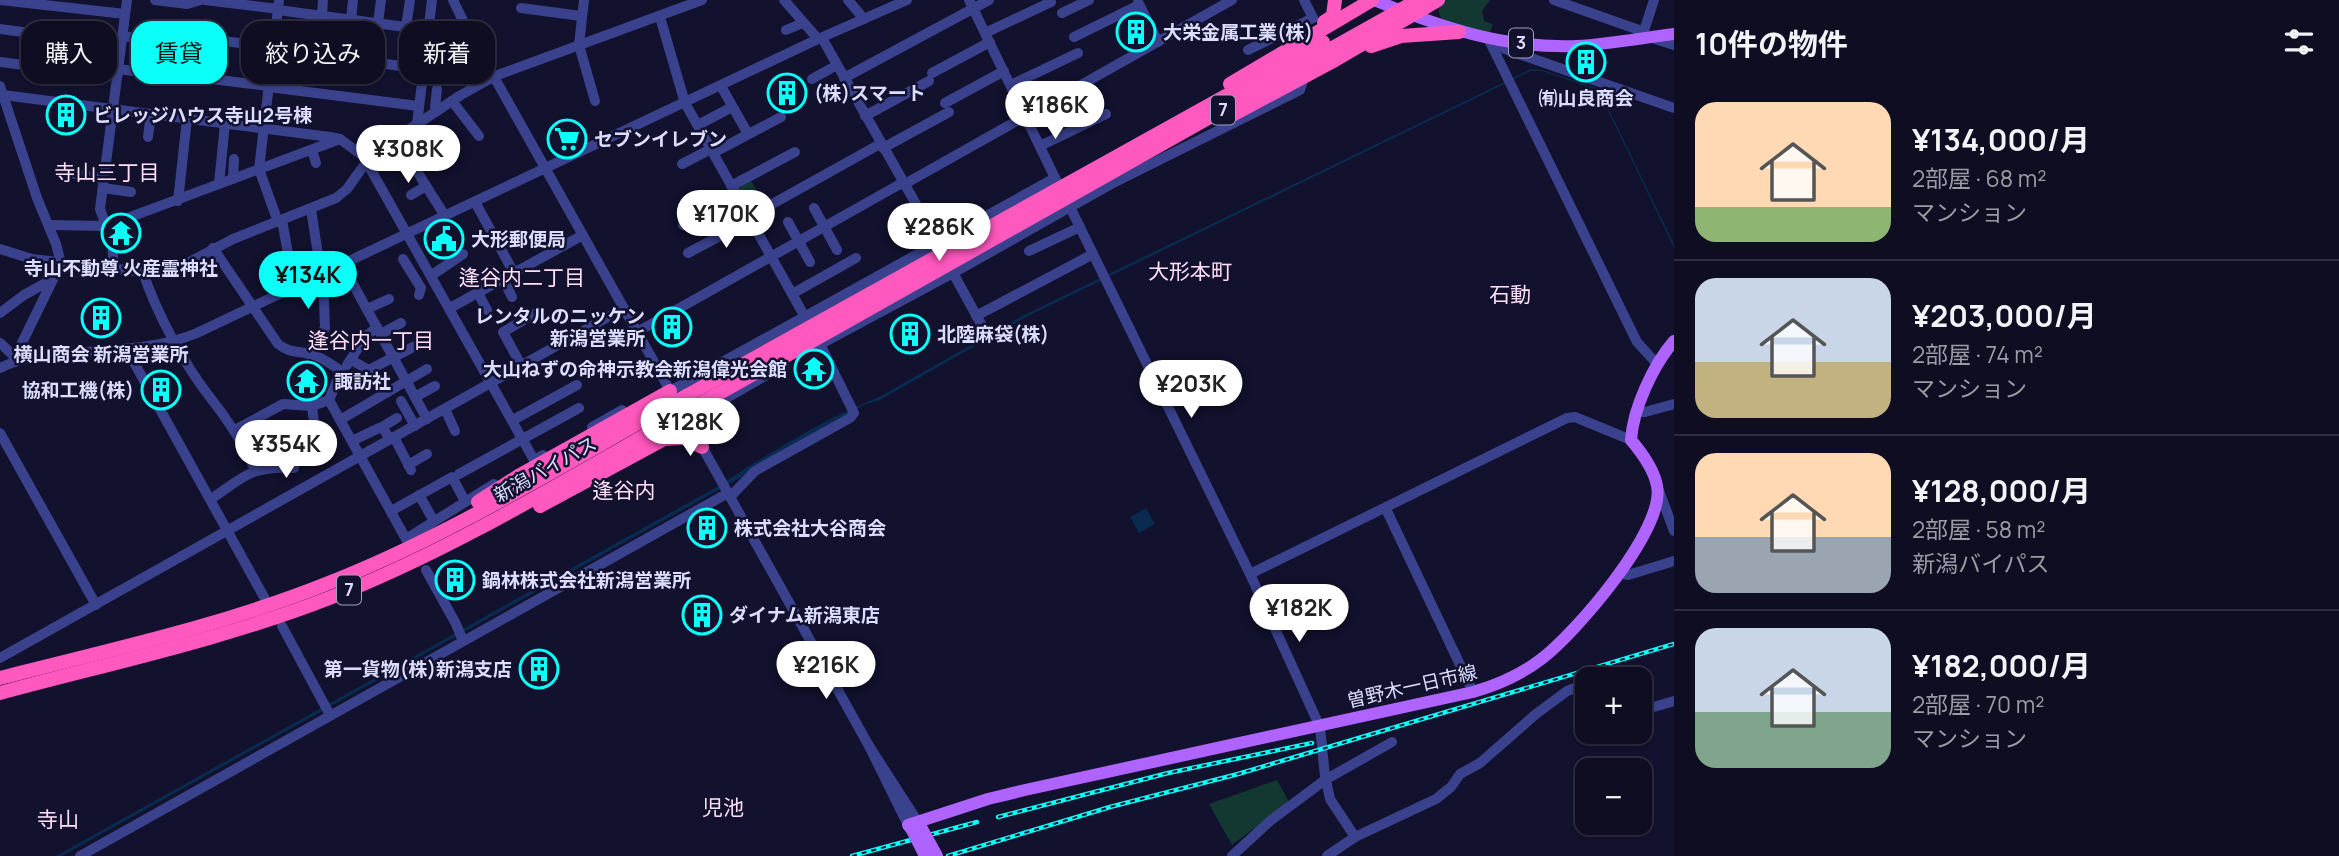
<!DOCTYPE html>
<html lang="ja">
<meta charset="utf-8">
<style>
:root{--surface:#0e0d22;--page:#17162a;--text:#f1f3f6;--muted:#9b9ca5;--line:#2e2d40;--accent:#09fff7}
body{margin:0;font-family:Manrope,"Noto Sans JP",sans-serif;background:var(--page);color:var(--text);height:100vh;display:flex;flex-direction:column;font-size:26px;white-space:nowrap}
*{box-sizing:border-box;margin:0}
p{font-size:23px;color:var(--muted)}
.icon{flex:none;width:38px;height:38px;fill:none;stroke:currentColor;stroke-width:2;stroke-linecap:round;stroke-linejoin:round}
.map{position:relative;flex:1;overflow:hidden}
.panel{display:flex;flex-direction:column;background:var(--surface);width:665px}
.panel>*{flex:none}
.banner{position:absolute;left:21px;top:21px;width:665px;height:63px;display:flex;gap:14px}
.controls{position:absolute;left:1575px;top:667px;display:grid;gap:14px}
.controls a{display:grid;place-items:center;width:77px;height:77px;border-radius:14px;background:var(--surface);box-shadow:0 2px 5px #0004,0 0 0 2px var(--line);font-size:35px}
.price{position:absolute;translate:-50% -60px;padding:0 16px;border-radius:24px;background:#fff;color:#222;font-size:23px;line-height:46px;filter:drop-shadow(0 2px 4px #0008)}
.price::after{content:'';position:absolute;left:50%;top:42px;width:21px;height:16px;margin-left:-10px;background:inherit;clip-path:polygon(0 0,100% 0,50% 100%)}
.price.on{background:var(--accent);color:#111}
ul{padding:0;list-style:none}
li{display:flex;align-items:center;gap:21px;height:175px;padding:0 21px}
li+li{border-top:2px solid var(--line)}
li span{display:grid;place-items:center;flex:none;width:196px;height:140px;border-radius:21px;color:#555}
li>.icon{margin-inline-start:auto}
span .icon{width:84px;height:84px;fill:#fffc;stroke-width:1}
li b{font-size:30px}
h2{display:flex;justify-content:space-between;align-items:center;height:84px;padding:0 21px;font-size:30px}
.pill{padding:0 24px;border-radius:21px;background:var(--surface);box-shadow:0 2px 5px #0004,0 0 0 2px var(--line);font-size:24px;line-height:63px}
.pill.on{background:var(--accent);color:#111}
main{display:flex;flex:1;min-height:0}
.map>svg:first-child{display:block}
</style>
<main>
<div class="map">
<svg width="1674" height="856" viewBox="0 0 1674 856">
<rect width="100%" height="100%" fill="#12112e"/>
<g fill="#133832">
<path d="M1445 0H1496H1490L1482 11 1484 21 1493 24 1489 35 1442 19C1437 12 1438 5 1445 0Z"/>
<polygon points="749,177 758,193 741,202 732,186"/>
<polygon points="1277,780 1289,802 1232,845 1209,804"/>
</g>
<g fill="#092b4f">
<path d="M1531 69 1543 70 1599 89 1674 244V248L1598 90 1542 71H1531L1026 317 880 400 864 405 760 463 740 478 62 856H56L713 489C729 480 743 469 759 460 797 437 837 413 879 397L1024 315Z"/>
<polygon points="1146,508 1155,524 1139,533 1130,517"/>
</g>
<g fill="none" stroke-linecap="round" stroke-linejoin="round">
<g stroke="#3a428e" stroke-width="10">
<polyline points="0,0 125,14"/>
<polyline points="155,0 187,4 201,0"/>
<polyline points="205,0 278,9"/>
<polyline points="453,0 466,27 672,394"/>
<polyline points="584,0 579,45 595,101"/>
<polyline points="784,0 818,39"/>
<polyline points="848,0 864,19"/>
<polyline points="969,0 1056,180"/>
<polyline points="1554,0 1639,30 1642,38"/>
<polyline points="1138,2 1158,42"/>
<polyline points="521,8 581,16"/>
<polyline points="278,10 428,30"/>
<polyline points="1062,13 1089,0"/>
<polyline points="322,16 323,0"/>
<polyline points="660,17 685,103 805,317"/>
<polyline points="351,20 353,0"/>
<polyline points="378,23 381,0"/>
<polyline points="406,27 410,0"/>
<polyline points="0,29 45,35"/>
<polyline points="786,30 803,23"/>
<polyline points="47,31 122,40"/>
<polyline points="985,33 1051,2"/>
<polyline points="122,36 184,44 198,38 273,47"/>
<polyline points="1074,37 1139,5"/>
<polyline points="1642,37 1654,0"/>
<polyline points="822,38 938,243"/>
<polyline points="1488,38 1637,342 1657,364"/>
<polyline points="1652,38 1674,45"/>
<polyline points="1491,40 1505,49 1674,108"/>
<polyline points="273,49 423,69"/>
<polyline points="1248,50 1313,18 1304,0"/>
<polyline points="0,62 40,67"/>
<polyline points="44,65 118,74"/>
<polyline points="119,69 191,79"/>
<polyline points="932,73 990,42"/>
<polyline points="195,77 269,86"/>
<polyline points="844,78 989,0"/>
<polyline points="812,79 837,65"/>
<polyline points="1011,85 1078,53"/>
<polyline points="0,86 37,198 56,244 61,263 18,351 17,359"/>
<polyline points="721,86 748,134"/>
<polyline points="269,87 418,106"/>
<polyline points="437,89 435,107 437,111"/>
<polyline points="3,95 330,137 340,139 367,159"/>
<polyline points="452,101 479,136"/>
<polyline points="945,103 1004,71"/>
<polyline points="865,116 929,81"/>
<polyline points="417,124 432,0"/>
<polyline points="698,125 732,107"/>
<polyline points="148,137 151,114"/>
<polyline points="396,138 445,216"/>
<polyline points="1040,146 1106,114"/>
<polyline points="883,148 949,112"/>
<polyline points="312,150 316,163"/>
<polyline points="713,153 781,117"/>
<polyline points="366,161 534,460 543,455"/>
<polyline points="682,164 711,149"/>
<polyline points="75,174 104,179"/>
<polyline points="233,179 234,159"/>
<polyline points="219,184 225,123"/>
<polyline points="903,185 1232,0"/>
<polyline points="731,186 795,152"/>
<polyline points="103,188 131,192"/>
<polyline points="411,195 426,186"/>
<polyline points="178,201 187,119"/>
<polyline points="475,202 514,273"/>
<polyline points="1070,207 1250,574 1320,727 1325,776 1330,799 1355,837"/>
<polyline points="814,208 837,250"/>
<polyline points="311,209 321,274"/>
<polyline points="749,217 880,144"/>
<polyline points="282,220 294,287"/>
<polyline points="278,222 259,169 279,0"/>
<polyline points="788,222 810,262"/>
<polyline points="50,225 106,226 340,139"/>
<polyline points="683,225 737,195"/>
<path d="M213 248 278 344C289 353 298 351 311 354 322 357 332 365 341 371L329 400"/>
<polyline points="0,249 32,259 143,272 162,271 178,268 233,239 336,198 347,189 372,154 461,95 495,76 702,0"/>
<polyline points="1029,251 1080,227"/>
<polyline points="688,253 750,220"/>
<polyline points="403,259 421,288 419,295"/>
<polyline points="342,264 427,419"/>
<polyline points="114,270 112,242 100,209 127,0"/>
<path d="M143 272C156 312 184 364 209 396 228 420 243 442 255 470"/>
<polyline points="953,273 986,333"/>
<polyline points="432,275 463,254"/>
<polyline points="503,279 512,297"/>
<polyline points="478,293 487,310"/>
<polyline points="792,294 856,258"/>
<polyline points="450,308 583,235"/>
<polyline points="367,309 389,299"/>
<polyline points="0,313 24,295 53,279"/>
<polyline points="976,316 1093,254"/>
<polyline points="637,332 902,183"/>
<polyline points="381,334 401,323"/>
<polyline points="0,343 17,359"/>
<polyline points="815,347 953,273 1115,182 1300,90 1304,78"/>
<polyline points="126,348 264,597"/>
<polyline points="308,354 325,328 323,273"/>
<polyline points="351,360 369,370 415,346"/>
<polyline points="347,365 366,336 377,327"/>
<polyline points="521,365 503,332 536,313"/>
<path d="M0 368C24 356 48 355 74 353 115 349 159 349 197 333L818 39 907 0"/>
<polyline points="670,391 1055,178"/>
<polyline points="415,397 435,386"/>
<polyline points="401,401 415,426"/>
<polyline points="445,409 455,431"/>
<polyline points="1635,412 1645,412 1674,404"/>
<polyline points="685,416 869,746"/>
<polyline points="340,420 427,369"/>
<polyline points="513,420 577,385"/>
<polyline points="687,421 784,365"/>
<polyline points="592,427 622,410"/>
<polyline points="235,430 283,404 312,406 329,400 406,539 494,484"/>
<polyline points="0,433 96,605"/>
<polyline points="394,437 411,470"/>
<polyline points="390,439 382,427 397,418"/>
<polyline points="352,441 379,428"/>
<polyline points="408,465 427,454"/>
<polyline points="459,474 579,408"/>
<polyline points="1658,488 1674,531"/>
<polyline points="419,495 434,521"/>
<polyline points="730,497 755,471 850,418 854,413 820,344"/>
<path d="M211 499C245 476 250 466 294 468V456L317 448 312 406"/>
<polyline points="1386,509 1473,692"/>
<polyline points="391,511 452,477 465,501"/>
<polyline points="426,570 456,624 463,641"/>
<polyline points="1619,573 1628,575 1674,561"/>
<polyline points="1250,574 1567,418 1575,417 1631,440"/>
<polyline points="282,626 330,715"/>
<polyline points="0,658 624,308"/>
<polyline points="1640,711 1674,701"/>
<polyline points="908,825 869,746 918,822"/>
<polyline points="80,856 728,493"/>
<polyline points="1232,856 1270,821 1325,780 1392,742"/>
<polyline points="1327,856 1355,837 1436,799 1451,787 1460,774 1480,763 1536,714 1567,691 1585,684 1587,686"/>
</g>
<g stroke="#b064ff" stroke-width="12">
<path d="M1374 0C1440 27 1504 49 1577 46 1609 44 1642 38 1674 34"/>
<path d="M912 830 908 825 988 799 1025 790 1473 692C1497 685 1519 676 1540 660 1574 635 1666 529 1657 486 1654 469 1642 453 1631 440 1633 409 1653 365 1674 341"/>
</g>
<g stroke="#ff58bf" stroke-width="14">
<polyline points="1402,9 1418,0"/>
<polyline points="1324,22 1333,16 1335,0"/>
<polyline points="1371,46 1401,36 1459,32"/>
<polyline points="1230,84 1372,0"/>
<polyline points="1234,114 1335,60 1438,0"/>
<polyline points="686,396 1323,42"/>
<polyline points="693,408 1320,55"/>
<polyline points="667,437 681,424 687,421"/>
<polyline points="478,502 520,475 670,391"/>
<polyline points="540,506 664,439 683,438 702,447"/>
<path d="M0 678C109 650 221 626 326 584 444 538 554 470 665 408"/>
<path d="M0 693C111 663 225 639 332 597 451 550 561 483 672 420"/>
</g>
<defs>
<g id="rail">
<polyline points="998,817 1168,773 1312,743"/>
<polyline points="852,856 977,822"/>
<polyline points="948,856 1110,807 1238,774 1674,644"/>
</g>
</defs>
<use href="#rail" stroke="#09fff7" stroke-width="4.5"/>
<use href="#rail" stroke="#12112e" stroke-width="2" stroke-dasharray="5" stroke-linecap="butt"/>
<g stroke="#b064ff" stroke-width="12">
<polyline points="921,827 937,856"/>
<polyline points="912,830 925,856"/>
</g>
<g stroke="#ff58bf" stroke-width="14">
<polyline points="1327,51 1402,9"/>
<polyline points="665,408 686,396"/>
<polyline points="672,420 693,408"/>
</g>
</g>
<defs>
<symbol id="building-ring" viewBox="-11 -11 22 22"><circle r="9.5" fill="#12112e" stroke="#09fff7" stroke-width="1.5"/><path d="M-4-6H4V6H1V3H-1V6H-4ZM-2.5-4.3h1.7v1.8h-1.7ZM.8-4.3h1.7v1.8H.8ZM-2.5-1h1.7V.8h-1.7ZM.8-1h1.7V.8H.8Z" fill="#09fff7"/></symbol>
<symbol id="supermarket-ring" viewBox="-11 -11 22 22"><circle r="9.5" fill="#12112e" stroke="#09fff7" stroke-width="1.5"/><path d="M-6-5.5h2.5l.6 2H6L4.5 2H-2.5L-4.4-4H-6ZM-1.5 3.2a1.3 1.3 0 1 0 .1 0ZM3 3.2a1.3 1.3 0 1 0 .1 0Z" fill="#09fff7"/></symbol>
<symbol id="temple-ring" viewBox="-11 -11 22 22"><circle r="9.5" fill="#12112e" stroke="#09fff7" stroke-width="1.5"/><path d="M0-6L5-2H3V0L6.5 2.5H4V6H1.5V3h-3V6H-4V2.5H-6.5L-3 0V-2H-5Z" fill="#09fff7"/></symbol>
<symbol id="civic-ring" viewBox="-11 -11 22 22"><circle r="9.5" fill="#12112e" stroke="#09fff7" stroke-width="1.5"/><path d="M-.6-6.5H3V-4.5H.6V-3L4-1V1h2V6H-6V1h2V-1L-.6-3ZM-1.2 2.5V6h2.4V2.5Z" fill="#09fff7"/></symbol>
</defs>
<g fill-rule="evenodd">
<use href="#building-ring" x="1114" y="10" width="44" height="44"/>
<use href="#building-ring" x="1564" y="40" width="44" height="44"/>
<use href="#building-ring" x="765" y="71" width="44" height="44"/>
<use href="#building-ring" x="44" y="93" width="44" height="44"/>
<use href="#supermarket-ring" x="545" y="117" width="44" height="44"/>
<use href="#temple-ring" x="99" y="211" width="44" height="44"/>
<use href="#civic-ring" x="422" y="217" width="44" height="44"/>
<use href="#building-ring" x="79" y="296" width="44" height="44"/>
<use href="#building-ring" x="650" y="305" width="44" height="44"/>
<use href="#building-ring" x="888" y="312" width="44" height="44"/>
<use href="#temple-ring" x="792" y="347" width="44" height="44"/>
<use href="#temple-ring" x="285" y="359" width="44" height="44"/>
<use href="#building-ring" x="139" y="368" width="44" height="44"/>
<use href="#building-ring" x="685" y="506" width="44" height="44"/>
<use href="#building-ring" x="433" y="558" width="44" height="44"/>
<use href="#building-ring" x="680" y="593" width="44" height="44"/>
<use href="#building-ring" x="517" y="647" width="44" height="44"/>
</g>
<g text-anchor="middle" stroke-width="5" stroke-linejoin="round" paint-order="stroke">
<g fill="#12112e" stroke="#a0a0c0" stroke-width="2">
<rect x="1509" y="28.5" width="24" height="29" rx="5"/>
<rect x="1211" y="95.5" width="24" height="29" rx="5"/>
<rect x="337" y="575.5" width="24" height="29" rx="5"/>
</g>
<g font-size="18" font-weight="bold" fill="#dddeff">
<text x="1521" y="49">3</text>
<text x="1223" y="116">7</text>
<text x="349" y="596">7</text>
</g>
<g font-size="19" font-weight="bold" fill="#dddeff" stroke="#12112e" text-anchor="start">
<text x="1163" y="39">大栄金属工業(株)</text>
<text x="814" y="100">(株)スマート</text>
<text x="1586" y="105" text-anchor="middle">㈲山良商会</text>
<text x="93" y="122">ビレッジハウス寺山2号棟</text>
<text x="594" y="146">セブンイレブン</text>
<text x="471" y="246">大形郵便局</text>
<text x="121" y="275" text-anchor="middle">寺山不動尊 火産霊神社</text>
<text x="645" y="323" text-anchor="end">レンタルのニッケン<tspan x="645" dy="22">新潟営業所</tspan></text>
<text x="937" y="341">北陸麻袋(株)</text>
<text x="101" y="361" text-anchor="middle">横山商会 新潟営業所</text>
<text x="787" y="376" text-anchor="end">大山ねずの命神示教会新潟偉光会館</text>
<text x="334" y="388">諏訪社</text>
<text x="134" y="397" text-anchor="end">協和工機(株)</text>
<text x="734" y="535">株式会社大谷商会</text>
<text x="482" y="587">鍋林株式会社新潟営業所</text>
<text x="729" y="622">ダイナム新潟東店</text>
<text x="512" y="676" text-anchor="end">第一貨物(株)新潟支店</text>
</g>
<g font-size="19" fill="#dddeff" stroke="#12112e">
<text transform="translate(545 469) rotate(-29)" y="7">新潟バイパス</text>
<text transform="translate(1412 686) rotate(-13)" y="7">曽野木一日市線</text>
</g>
<g font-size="21" fill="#ffdff8" stroke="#12112e">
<text x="107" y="180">寺山三丁目</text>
<text x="1190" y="279">大形本町</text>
<text x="522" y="285">逢谷内二丁目</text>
<text x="1510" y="302">石動</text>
<text x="371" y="348">逢谷内一丁目</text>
<text x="624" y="498">逢谷内</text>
<text x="723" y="815">児池</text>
<text x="58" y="827">寺山</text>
</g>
</g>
</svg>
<div class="controls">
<a>+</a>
<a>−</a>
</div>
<b class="price" style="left:1055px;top:141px">¥186K</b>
<b class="price" style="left:408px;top:185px">¥308K</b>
<b class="price" style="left:726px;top:250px">¥170K</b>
<b class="price" style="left:939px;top:263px">¥286K</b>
<b class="price on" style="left:308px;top:311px">¥134K</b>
<b class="price" style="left:1191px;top:420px">¥203K</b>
<b class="price" style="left:690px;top:458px">¥128K</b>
<b class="price" style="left:286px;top:480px">¥354K</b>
<b class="price" style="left:1299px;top:644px">¥182K</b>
<b class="price" style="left:826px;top:701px">¥216K</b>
<div class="banner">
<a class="pill">購入</a>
<a class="pill on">賃貸</a>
<a class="pill">絞り込み</a>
<a class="pill">新着</a>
</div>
</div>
<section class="panel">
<h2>10件の物件<svg class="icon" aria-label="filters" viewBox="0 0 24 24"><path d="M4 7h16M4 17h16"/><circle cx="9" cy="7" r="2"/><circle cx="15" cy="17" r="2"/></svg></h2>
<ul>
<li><span style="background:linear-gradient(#ffd9b3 75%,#8fb573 0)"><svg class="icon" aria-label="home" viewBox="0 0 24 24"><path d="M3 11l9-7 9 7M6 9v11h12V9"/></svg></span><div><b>¥134,000/月</b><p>2部屋 · 68 m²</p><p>マンション</p></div></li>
<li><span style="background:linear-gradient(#c9d6e8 60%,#c2b280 0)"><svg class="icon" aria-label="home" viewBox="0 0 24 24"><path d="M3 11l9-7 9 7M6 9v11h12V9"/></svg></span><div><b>¥203,000/月</b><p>2部屋 · 74 m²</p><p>マンション</p></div></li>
<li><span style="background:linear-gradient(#ffd9b3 60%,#9aa5b1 0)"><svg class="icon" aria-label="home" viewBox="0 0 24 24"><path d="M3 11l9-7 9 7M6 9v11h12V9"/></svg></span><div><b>¥128,000/月</b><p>2部屋 · 58 m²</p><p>新潟バイパス</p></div></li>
<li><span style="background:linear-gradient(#c9d6e8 60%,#7fa58c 0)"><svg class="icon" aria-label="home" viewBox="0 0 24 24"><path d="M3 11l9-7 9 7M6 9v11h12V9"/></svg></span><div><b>¥182,000/月</b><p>2部屋 · 70 m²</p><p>マンション</p></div></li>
</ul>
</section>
</main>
